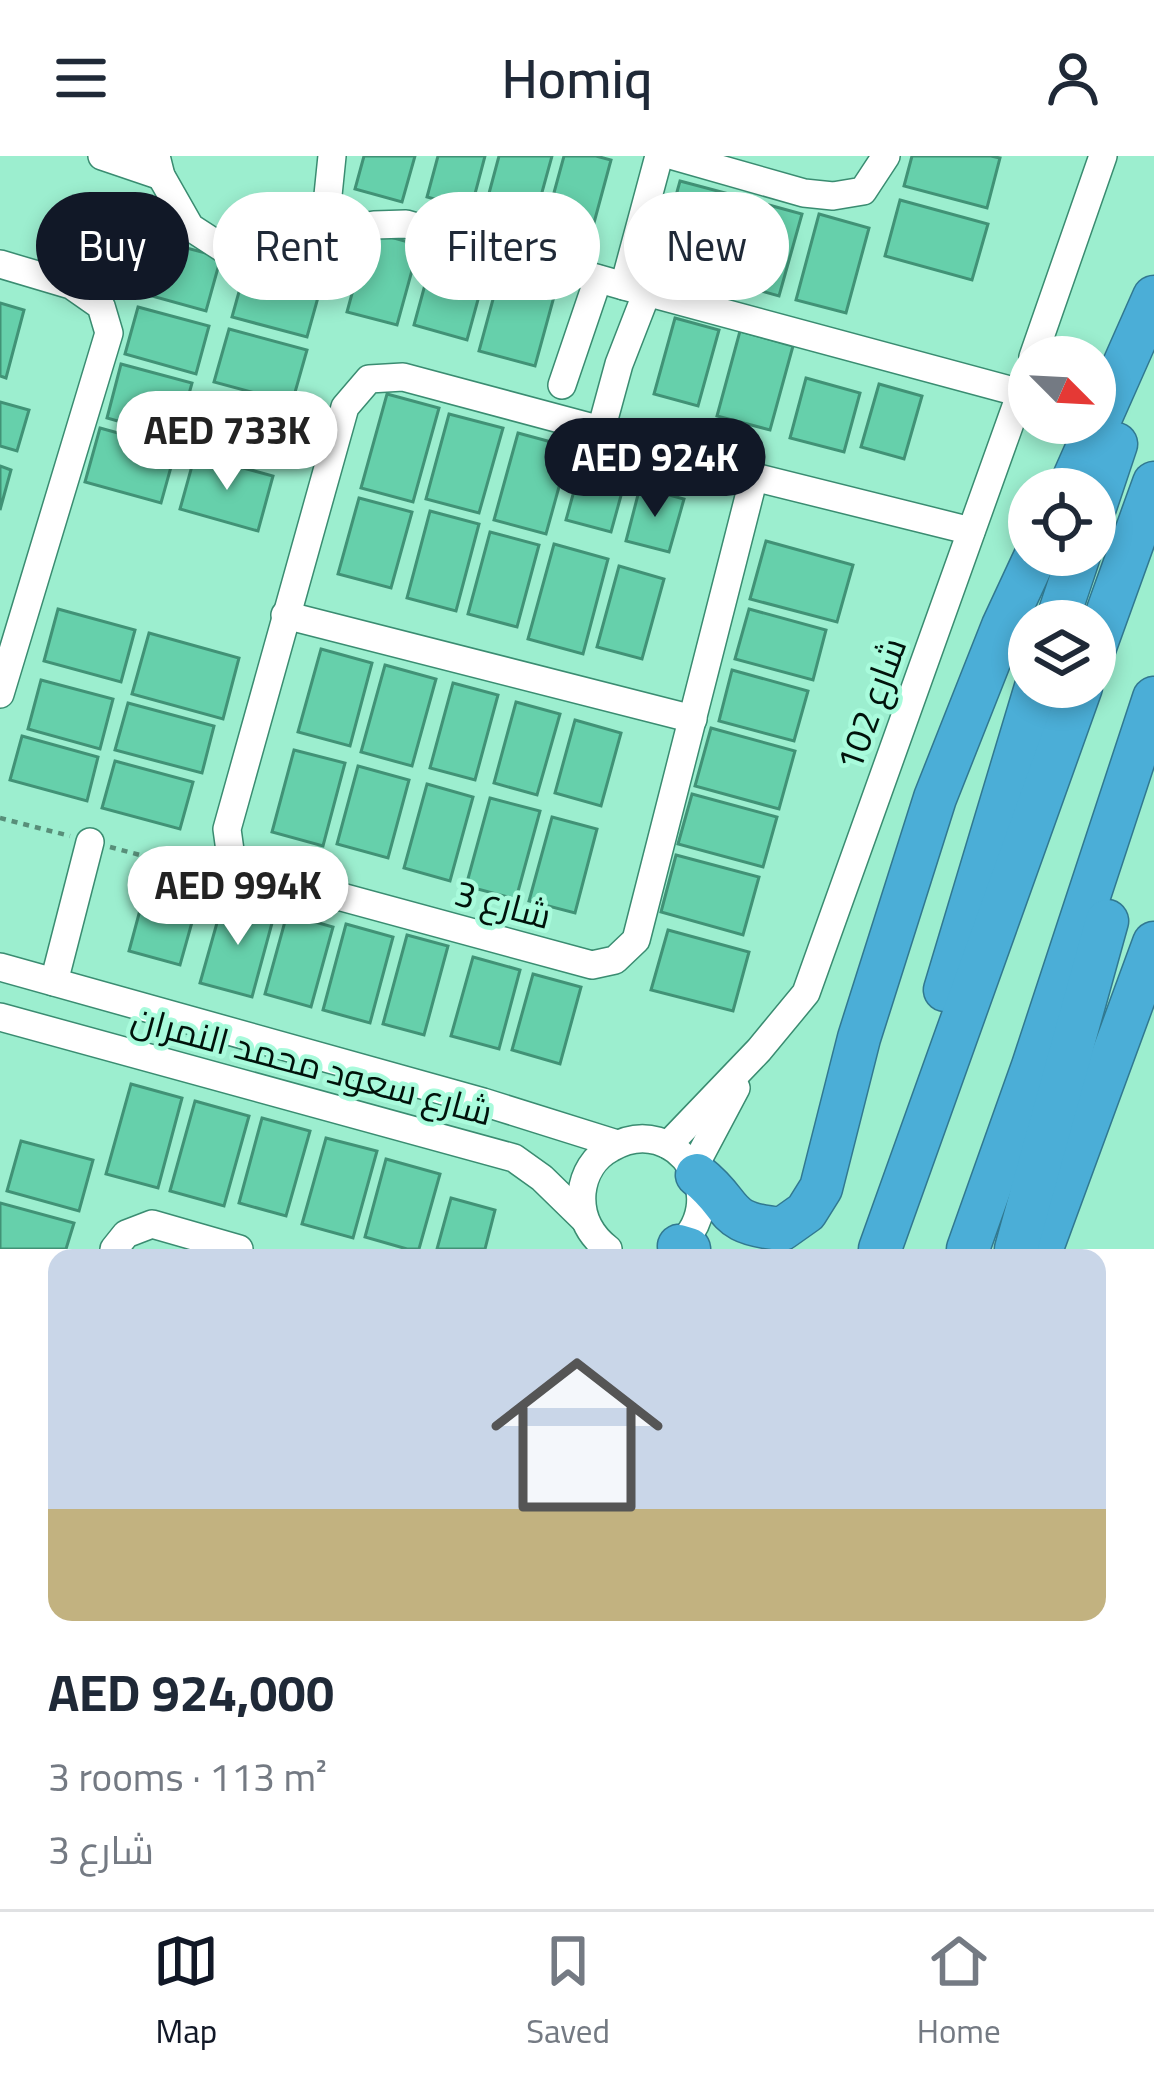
<!DOCTYPE html>
<meta charset="utf-8">
<style>
:root{--surface:#fff;--page:#f6f6f7;--text:#1f2937;--muted:#747a83;--line:#e0e1e3;--accent:#111827}
body{margin:0;font-family:Georgia,Cairo,serif;background:var(--page);color:var(--text);height:100vh;display:flex;flex-direction:column;font-size:45px;white-space:nowrap}
*{box-sizing:border-box;margin:0}
p{font-size:39px;color:var(--muted)}
.icon{flex:none;width:66px;height:66px;fill:none;stroke:currentColor;stroke-width:2;stroke-linecap:round;stroke-linejoin:round}
.map{position:relative;height:1093px;overflow:hidden}
.sheet{display:flex;flex-direction:column;background:var(--surface);flex:1}
.sheet>*{flex:none}
.guide{position:absolute;left:36px;top:36px;width:1083px;height:108px;display:flex;gap:24px}
.needle{width:78px;rotate:114deg}
.fabs{position:absolute;left:1008px;top:180px;display:grid;gap:24px}
.fabs a{display:grid;place-items:center;width:108px;height:108px;border-radius:50%;background:var(--surface);box-shadow:0 6px 18px #0003;font-size:60px}
.price{position:absolute;translate:-50% -102px;padding:0 27px;border-radius:42px;background:#fff;color:#222;font-size:39px;line-height:78px;filter:drop-shadow(0 3px 6px #0008)}
.price::after{content:'';position:absolute;left:50%;top:72px;width:36px;height:27px;margin-left:-18px;background:inherit;clip-path:polygon(0 0,100% 0,50% 100%)}
.price.active{background:var(--accent);color:#fff}
ul{padding:0;list-style:none}
li{display:grid;align-content:center;gap:24px;height:636px;padding:0 48px}
li+li{border-top:3px solid var(--line)}
li span{display:grid;place-items:center;height:372px;border-radius:24px;color:#555}
li>.icon{margin-inline-start:auto}
span .icon{width:216px;height:216px;fill:#fffc;stroke-width:1}
li b{font-size:51px}
.chip{padding:0 42px;border-radius:54px;background:var(--surface);box-shadow:0 6px 18px #0003;font-size:42px;line-height:108px}
.chip.active{background:var(--accent);color:#fff}
header{display:flex;justify-content:space-between;align-items:center;height:156px;padding:0 48px;background:var(--surface);font-size:54px;font-weight:600}
.tabs{display:flex;justify-content:space-around;align-items:center;height:168px;border-top:3px solid var(--line);background:var(--surface);font-size:33px;color:var(--muted)}
.tabs a{display:grid;justify-items:center;gap:6px}
.tabs .active{color:var(--accent)}
.map>svg:first-child{display:block}
</style>
<header><svg class="icon" aria-label="menu" viewBox="0 0 24 24"><path d="M4 6h16M4 12h16M4 18h16"/></svg>Homiq<svg class="icon" aria-label="person" viewBox="0 0 24 24"><circle cx="12" cy="8" r="4"/><path d="M4 21q1-7 8-7t8 7"/></svg></header>
<div class="map">
<svg width="1154" height="1093" viewBox="0 0 1154 1093">
<rect width="100%" height="100%" fill="#9ceecf"/>
<g fill="#66d0ab" stroke="#419276" stroke-width="3">
<polygon points="364,0 415,0 402,46 355,33"/>
<polygon points="438,0 485,0 471,53 427,41"/>
<polygon points="499,0 552,0 533,69 484,56"/>
<polygon points="564,0 596,0 611,4 591,78 546,66"/>
<polygon points="912,0 991,0 1000,2 987,52 904,30"/>
<polygon points="680,25 733,39 710,127 656,112"/>
<polygon points="747,43 802,58 779,140 725,125"/>
<polygon points="900,44 988,68 972,124 885,100"/>
<polygon points="819,58 869,72 846,157 796,144"/>
<polygon points="369,75 419,89 397,169 347,156"/>
<polygon points="156,84 221,101 206,155 141,137"/>
<polygon points="435,92 488,107 467,184 414,169"/>
<polygon points="247,107 322,127 307,181 232,161"/>
<polygon points="502,110 558,126 535,210 479,195"/>
<polygon points="0,147 24,154 6,222 0,220"/>
<polygon points="138,151 209,170 196,218 125,198"/>
<polygon points="675,162 719,174 698,250 654,238"/>
<polygon points="229,173 307,194 292,247 214,226"/>
<polygon points="740,175 793,190 770,274 717,260"/>
<polygon points="121,208 192,227 177,282 107,262"/>
<polygon points="806,222 860,237 844,296 790,282"/>
<polygon points="879,228 922,240 904,303 861,291"/>
<polygon points="387,238 439,252 413,346 361,332"/>
<polygon points="210,239 290,261 276,310 197,288"/>
<polygon points="0,246 29,254 17,295 0,290"/>
<polygon points="449,258 503,272 479,357 426,343"/>
<polygon points="100,272 176,293 161,347 85,326"/>
<polygon points="518,277 570,291 546,378 494,364"/>
<polygon points="195,299 273,320 258,375 180,353"/>
<polygon points="583,302 628,314 611,376 566,364"/>
<polygon points="0,310 11,314 0,354"/>
<polygon points="640,331 684,343 669,396 626,385"/>
<polygon points="359,342 412,356 391,432 338,418"/>
<polygon points="430,355 479,368 456,455 407,442"/>
<polygon points="490,376 539,389 517,471 468,458"/>
<polygon points="766,385 853,409 837,466 750,443"/>
<polygon points="554,388 608,403 583,498 528,483"/>
<polygon points="619,410 664,423 642,503 597,491"/>
<polygon points="58,453 135,474 121,526 44,505"/>
<polygon points="749,453 826,474 813,524 735,503"/>
<polygon points="149,477 239,502 223,563 132,538"/>
<polygon points="321,493 372,507 350,590 298,576"/>
<polygon points="385,509 436,523 412,610 361,596"/>
<polygon points="732,514 808,535 794,585 719,565"/>
<polygon points="41,524 113,543 100,593 28,573"/>
<polygon points="453,527 498,539 475,624 430,612"/>
<polygon points="516,546 560,558 537,639 494,627"/>
<polygon points="128,547 214,570 202,617 115,594"/>
<polygon points="575,564 621,577 601,650 555,637"/>
<polygon points="711,572 795,595 779,653 695,630"/>
<polygon points="22,580 98,601 87,645 10,624"/>
<polygon points="294,594 345,607 323,690 272,676"/>
<polygon points="115,605 193,626 180,673 102,652"/>
<polygon points="358,610 409,624 388,702 337,688"/>
<polygon points="427,628 473,641 450,725 404,712"/>
<polygon points="692,638 777,661 763,711 678,688"/>
<polygon points="490,642 540,655 516,743 466,730"/>
<polygon points="552,661 597,673 575,757 529,745"/>
<polygon points="676,699 759,721 743,779 661,756"/>
<polygon points="151,713 203,727 180,809 129,795"/>
<polygon points="224,742 275,756 252,841 200,827"/>
<polygon points="287,758 333,771 311,851 265,838"/>
<polygon points="346,768 393,781 370,867 323,854"/>
<polygon points="668,774 749,796 733,855 651,834"/>
<polygon points="407,779 448,790 424,879 383,868"/>
<polygon points="473,801 520,814 499,893 451,880"/>
<polygon points="533,818 581,831 560,908 512,894"/>
<polygon points="131,928 182,942 158,1032 106,1018"/>
<polygon points="195,945 249,960 224,1050 170,1035"/>
<polygon points="262,962 310,975 286,1060 239,1047"/>
<polygon points="326,982 377,995 353,1082 302,1068"/>
<polygon points="21,985 93,1004 79,1055 7,1035"/>
<polygon points="386,1003 440,1018 419,1093 407,1093 365,1081"/>
<polygon points="451,1042 495,1054 485,1093 437,1093"/>
<polygon points="0,1047 74,1067 66,1093 0,1093"/>
</g>
<g fill="none" stroke-linecap="round" stroke-linejoin="round">
<defs>
<g id="minor">
<polyline points="102,0 161,20"/>
<polyline points="156,0 161,20 190,71 224,93 374,69 406,68 624,130 1021,237"/>
<polyline points="674,0 804,37 833,40 863,35 886,0"/>
<polyline points="324,78 332,0"/>
<polyline points="0,108 71,129 101,150 109,177 0,538"/>
<polyline points="624,130 659,0"/>
<polyline points="1033,201 1103,0"/>
<polyline points="562,229 598,123"/>
<polyline points="601,274 619,208 647,136"/>
<polyline points="754,321 636,784 615,804 592,809 257,718 231,702 227,673 345,251 369,223 403,221 601,274 754,321 971,375"/>
<polyline points="285,459 693,563"/>
<polyline points="0,811 483,946 617,988"/>
<polyline points="54,826 90,686"/>
<polyline points="0,861 514,1002 542,1022 584,1063"/>
<polyline points="668,989 759,894 806,837 1029,214"/>
<polyline points="693,1013 736,932"/>
<polyline points="114,1093 126,1078 152,1068 239,1093"/>
<path d="M608 1093C590 1079 580 1061 582 1037 584 1018 594 1001 611 992 677 953 737 1047 674 1093"/>
</g>
<g id="highway">
<polyline points="1069,333 1154,141"/>
<polyline points="1095,351 1116,288"/>
<polyline points="1057,465 1079,399"/>
<polyline points="1095,491 1154,327"/>
<polyline points="945,834 1036,531"/>
<path d="M697 1019C738 1051 719 1067 782 1073L806 1056 821 1032 859 882 935 642 1003 470 1036 399"/>
<polyline points="679,1090 689,1093"/>
<polyline points="1042,1092 1154,787"/>
<polyline points="880,1093 1081,531"/>
<polyline points="968,1093 1033,910 1154,542"/>
<polyline points="1016,1093 1107,765"/>
</g>
</defs>
<use href="#minor" stroke="#3a8c71" stroke-width="30"/>
<use href="#highway" stroke="#317890" stroke-width="45"/>
<g stroke="#588e79" stroke-width="4.5" stroke-dasharray="6 6" stroke-linecap="butt">
<polyline points="0,662 70,680"/>
<polyline points="110,691 200,715 209,711"/>
</g>
<use href="#minor" stroke="#fff" stroke-width="27"/>
<use href="#highway" stroke="#4baed7" stroke-width="42"/>
</g>
<g text-anchor="middle" stroke-width="9" stroke-linejoin="round" paint-order="stroke">
<g font-size="36" fill="#00130b" stroke="#a9fbdc">
<text transform="translate(871 548) rotate(-70)" y="13">شارع 102</text>
<text transform="translate(503 748) rotate(15)" y="13">شارع 3</text>
<text transform="translate(312 909) rotate(15)" y="13">شارع سعود محمد النمران</text>
</g>
</g>
</svg>
<div class="fabs">
<a><svg class="needle" viewBox="-14 -14 28 28"><path d="M0-13l5 13h-10z" fill="#e53935"/><path d="M0 13l5-13h-10z" fill="#747a83"/></svg></a>
<a><svg class="icon" aria-label="locate" viewBox="0 0 24 24"><circle cx="12" cy="12" r="6"/><path d="M12 2v4M12 18v4M2 12h4M18 12h4"/></svg></a>
<a><svg class="icon" aria-label="layers" viewBox="0 0 24 24"><path d="M12 4l9 5-9 5-9-5zM3 14l9 5 9-5"/></svg></a>
</div>
<b class="price" style="left:227px;top:337px">AED 733K</b>
<b class="price active" style="left:655px;top:364px">AED 924K</b>
<b class="price" style="left:238px;top:792px">AED 994K</b>
<div class="guide">
<a class="chip active">Buy</a>
<a class="chip">Rent</a>
<a class="chip">Filters</a>
<a class="chip">New</a>
</div>
</div>
<section class="sheet">
<ul>
<li><span style="background:linear-gradient(#c9d6e8 70%,#c2b280 0)"><svg class="icon" aria-label="home" viewBox="0 0 24 24"><path d="M3 11l9-7 9 7M6 9v11h12V9"/></svg></span><div><b>AED 924,000</b><p>3 rooms · 113 m²</p><p>شارع 3</p></div></li>
</ul>
</section>
<nav class="tabs">
<a class="active"><svg class="icon" aria-label="map" viewBox="0 0 24 24"><path d="M3 6l6-2 6 2 6-2v14l-6 2-6-2-6 2zM9 4v14M15 6v14"/></svg>Map</a>
<a><svg class="icon" aria-label="saved" viewBox="0 0 24 24"><path d="M7 4h10v16l-5-4-5 4z"/></svg>Saved</a>
<a><svg class="icon" aria-label="home" viewBox="0 0 24 24"><path d="M3 11l9-7 9 7M6 9v11h12V9"/></svg>Home</a>
</nav>
